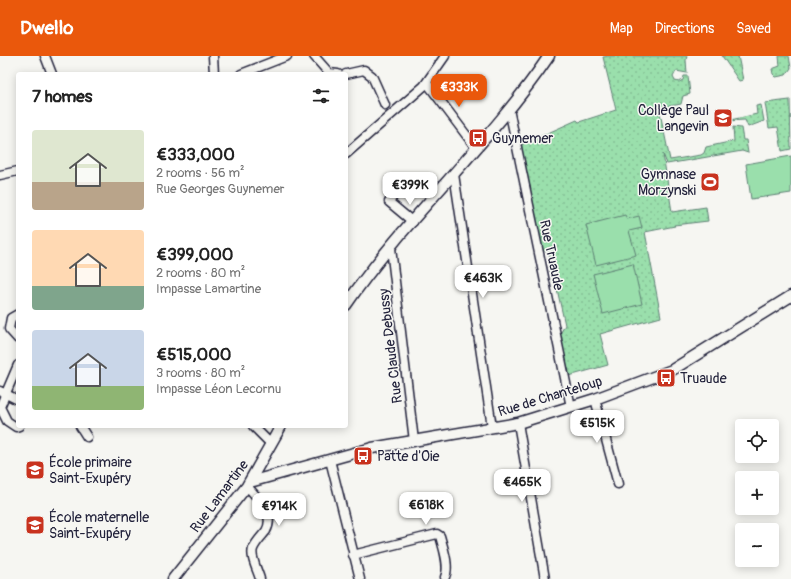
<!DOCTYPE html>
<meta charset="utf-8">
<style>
:root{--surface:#fff;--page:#f2f2f2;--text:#222;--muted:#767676;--accent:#ea580c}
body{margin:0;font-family:Pangolin,sans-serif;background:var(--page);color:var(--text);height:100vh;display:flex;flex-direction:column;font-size:15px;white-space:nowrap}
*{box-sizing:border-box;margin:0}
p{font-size:13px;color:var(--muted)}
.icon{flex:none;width:22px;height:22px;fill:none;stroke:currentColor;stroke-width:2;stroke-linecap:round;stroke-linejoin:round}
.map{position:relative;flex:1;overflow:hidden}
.panel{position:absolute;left:16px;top:16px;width:332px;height:356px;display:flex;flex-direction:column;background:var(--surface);border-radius:4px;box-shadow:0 2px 10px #0003}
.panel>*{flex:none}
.tools{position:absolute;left:735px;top:363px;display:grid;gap:8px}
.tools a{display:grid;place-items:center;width:44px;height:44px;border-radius:4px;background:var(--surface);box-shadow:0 2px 10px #0003;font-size:20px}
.price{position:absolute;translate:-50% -34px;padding:0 9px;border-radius:8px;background:#fff;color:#222;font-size:13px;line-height:26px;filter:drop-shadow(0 1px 2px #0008)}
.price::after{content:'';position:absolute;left:50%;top:24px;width:12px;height:9px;margin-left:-6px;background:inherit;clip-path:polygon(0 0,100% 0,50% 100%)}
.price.active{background:var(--accent);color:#fff}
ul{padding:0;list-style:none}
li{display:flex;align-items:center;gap:12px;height:100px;padding:0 16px}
li span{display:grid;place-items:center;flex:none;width:112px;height:80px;border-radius:4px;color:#555}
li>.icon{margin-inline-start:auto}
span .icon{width:48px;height:48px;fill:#fffc;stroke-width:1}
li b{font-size:17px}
h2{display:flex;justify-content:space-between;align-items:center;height:48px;padding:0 16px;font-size:17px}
header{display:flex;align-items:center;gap:24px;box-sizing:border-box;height:56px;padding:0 20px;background:var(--accent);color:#fff}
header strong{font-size:19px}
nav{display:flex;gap:22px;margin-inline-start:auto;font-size:14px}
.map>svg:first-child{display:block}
</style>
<header>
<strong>Dwello</strong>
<nav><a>Map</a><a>Directions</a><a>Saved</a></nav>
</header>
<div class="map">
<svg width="791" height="523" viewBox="0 0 791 523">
<defs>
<pattern id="grass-dots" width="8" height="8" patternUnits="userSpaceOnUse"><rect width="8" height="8" fill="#9adfac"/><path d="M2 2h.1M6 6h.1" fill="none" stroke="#84bf95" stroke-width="1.8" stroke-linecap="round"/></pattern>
</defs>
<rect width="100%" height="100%" fill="#f6f6f2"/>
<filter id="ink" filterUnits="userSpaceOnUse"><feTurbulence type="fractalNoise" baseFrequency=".025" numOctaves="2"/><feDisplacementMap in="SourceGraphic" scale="8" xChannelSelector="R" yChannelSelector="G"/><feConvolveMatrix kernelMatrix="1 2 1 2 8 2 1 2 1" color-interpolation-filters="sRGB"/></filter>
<g filter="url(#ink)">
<g fill="url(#grass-dots)" stroke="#5e8074">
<polygon points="609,0 687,0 686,4 687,17 676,15 673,21 675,25 679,26 683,24 684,20 688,20 690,38 683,40 681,48 659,52 670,104 701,99 704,97 706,91 734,85 733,71 741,72 743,84 746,84 748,97 742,95 667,108 663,98 672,156 706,151 708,165 674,169 675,170 645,176 661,261 600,278 608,309 569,320 560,278 565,269 549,197 543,194 521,89 577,64 579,66 616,54 603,1"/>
<polygon points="722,0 738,0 743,24 739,25"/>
<polygon points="779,0 789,0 791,12 786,19 776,21 773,18 772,13 780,10"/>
<polygon points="790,44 791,93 782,95 778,71 769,72 765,47"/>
<polygon points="761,49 764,65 748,71 745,64 726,65 757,58 756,50"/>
</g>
<g fill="#9adfac" stroke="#5e8074">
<polygon points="791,100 791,137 751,143 746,108"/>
<polygon points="625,159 627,163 639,160 642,172 629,175 636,199 596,209 586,169"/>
<polygon points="633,208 642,248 603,258 593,218"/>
</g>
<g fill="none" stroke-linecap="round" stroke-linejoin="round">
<defs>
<g id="minor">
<polyline points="45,0 52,18"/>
<polyline points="213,0 214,18"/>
<polyline points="314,0 329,17 338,18"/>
<polyline points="241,18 287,0"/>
<polyline points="346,18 364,14 372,20 385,49"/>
<polyline points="427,27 476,92"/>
<polyline points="509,53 571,351"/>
<polyline points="346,98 424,30 445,0"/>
<polyline points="454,118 492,371"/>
<polyline points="0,119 18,115"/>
<polyline points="397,135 389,146 413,166"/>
<polyline points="391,192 414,385"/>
<polyline points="18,258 11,262 9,273 18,283"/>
<polyline points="18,309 0,351 7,365 16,371 19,370"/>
<polyline points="0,335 18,344"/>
<polyline points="595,343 618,428"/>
<polyline points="518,367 545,523"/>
<polyline points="80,370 87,381"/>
<polyline points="253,370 271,388"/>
<polyline points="330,404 360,523"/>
<path d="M247 430C257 442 276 458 266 475 262 480 255 487 253 493 250 501 258 515 260 523"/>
<path d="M353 499 437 478 440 480C443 491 450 510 445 521"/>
</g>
<g id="tertiary">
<path d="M346 249C406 161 489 89 549 0"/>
<polyline points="250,426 372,392 518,367 595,343 672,314 791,240"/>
<polyline points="173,523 247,430 281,370"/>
</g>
</defs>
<use href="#minor" stroke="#22223b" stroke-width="11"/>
<use href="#tertiary" stroke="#22223b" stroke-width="13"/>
<use href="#minor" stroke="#f6f6f2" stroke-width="8"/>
<use href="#tertiary" stroke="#f6f6f2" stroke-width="10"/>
</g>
</g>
<defs>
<symbol id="school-square" viewBox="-11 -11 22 22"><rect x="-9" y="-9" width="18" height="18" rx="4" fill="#c8321e" stroke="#f6f6f2"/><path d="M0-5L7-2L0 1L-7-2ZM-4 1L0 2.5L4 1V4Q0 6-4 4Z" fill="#fff"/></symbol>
<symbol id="bus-square" viewBox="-11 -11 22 22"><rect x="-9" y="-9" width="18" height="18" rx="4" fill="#c8321e" stroke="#f6f6f2"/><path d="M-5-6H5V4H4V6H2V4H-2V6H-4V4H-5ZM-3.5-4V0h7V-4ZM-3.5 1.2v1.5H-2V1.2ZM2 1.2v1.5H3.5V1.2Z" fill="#fff"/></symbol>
<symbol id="stadium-square" viewBox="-11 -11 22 22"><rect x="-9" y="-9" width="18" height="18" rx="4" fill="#c8321e" stroke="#f6f6f2"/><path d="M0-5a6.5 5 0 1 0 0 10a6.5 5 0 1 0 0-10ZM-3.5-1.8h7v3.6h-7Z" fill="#fff"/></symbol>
</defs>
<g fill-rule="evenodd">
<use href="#school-square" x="712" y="51" width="22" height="22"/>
<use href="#bus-square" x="467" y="71" width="22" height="22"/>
<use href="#stadium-square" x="699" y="115" width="22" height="22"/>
<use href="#bus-square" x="655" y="311" width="22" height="22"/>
<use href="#bus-square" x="352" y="389" width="22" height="22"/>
<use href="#school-square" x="24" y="403" width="22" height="22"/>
<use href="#school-square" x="24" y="458" width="22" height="22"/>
</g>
<g text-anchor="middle" stroke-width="3" stroke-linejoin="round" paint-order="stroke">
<g font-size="14" fill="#22223b" stroke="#f6f6f2" text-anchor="start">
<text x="709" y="59" text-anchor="end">Collège Paul<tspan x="709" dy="16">Langevin</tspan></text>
<text x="492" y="87">Guynemer</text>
<text x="696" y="123" text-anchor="end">Gymnase<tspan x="696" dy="16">Morzynski</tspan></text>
<text x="680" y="327">Truaude</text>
<text x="377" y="405">Patte d'Oie</text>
<text x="49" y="411">École primaire<tspan x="49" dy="16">Saint-Exupéry</tspan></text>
<text x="49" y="466">École maternelle<tspan x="49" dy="16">Saint-Exupéry</tspan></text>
</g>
<g font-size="14" fill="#22223b" stroke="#f6f6f2">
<text transform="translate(552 199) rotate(78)" y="5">Rue Truaude</text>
<text transform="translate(390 290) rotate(-97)" y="5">Rue Claude Debussy</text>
<text transform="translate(550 340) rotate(-17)" y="5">Rue de Chanteloup</text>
<text transform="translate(219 440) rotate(-53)" y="5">Rue Lamartine</text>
</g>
</g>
</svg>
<div class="tools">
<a><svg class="icon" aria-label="locate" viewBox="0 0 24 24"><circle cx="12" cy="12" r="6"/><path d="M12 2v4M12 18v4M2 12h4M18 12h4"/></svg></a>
<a>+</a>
<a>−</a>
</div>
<b class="price active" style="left:459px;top:52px">€333K</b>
<b class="price" style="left:410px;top:150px">€399K</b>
<b class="price" style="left:483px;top:243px">€463K</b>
<b class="price" style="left:597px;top:388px">€515K</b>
<b class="price" style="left:522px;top:447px">€465K</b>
<b class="price" style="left:426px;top:470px">€618K</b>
<b class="price" style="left:279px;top:471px">€914K</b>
<section class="panel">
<h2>7 homes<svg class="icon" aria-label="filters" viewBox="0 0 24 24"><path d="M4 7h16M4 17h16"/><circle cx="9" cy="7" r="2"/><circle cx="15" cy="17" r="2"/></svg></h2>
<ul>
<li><span style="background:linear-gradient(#dfe7d0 65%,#b9a48a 0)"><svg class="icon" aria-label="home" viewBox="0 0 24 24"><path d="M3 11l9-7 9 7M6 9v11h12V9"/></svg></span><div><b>€333,000</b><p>2 rooms · 56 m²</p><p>Rue Georges Guynemer</p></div></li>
<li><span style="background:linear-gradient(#ffd9b3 70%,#7fa58c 0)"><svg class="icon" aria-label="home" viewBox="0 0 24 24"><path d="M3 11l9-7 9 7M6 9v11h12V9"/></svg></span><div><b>€399,000</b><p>2 rooms · 80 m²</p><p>Impasse Lamartine</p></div></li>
<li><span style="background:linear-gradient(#c9d6e8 70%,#8fb573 0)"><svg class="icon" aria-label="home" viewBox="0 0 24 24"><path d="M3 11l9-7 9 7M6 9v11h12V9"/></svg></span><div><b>€515,000</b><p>3 rooms · 80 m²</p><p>Impasse Léon Lecornu</p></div></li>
</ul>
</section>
</div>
